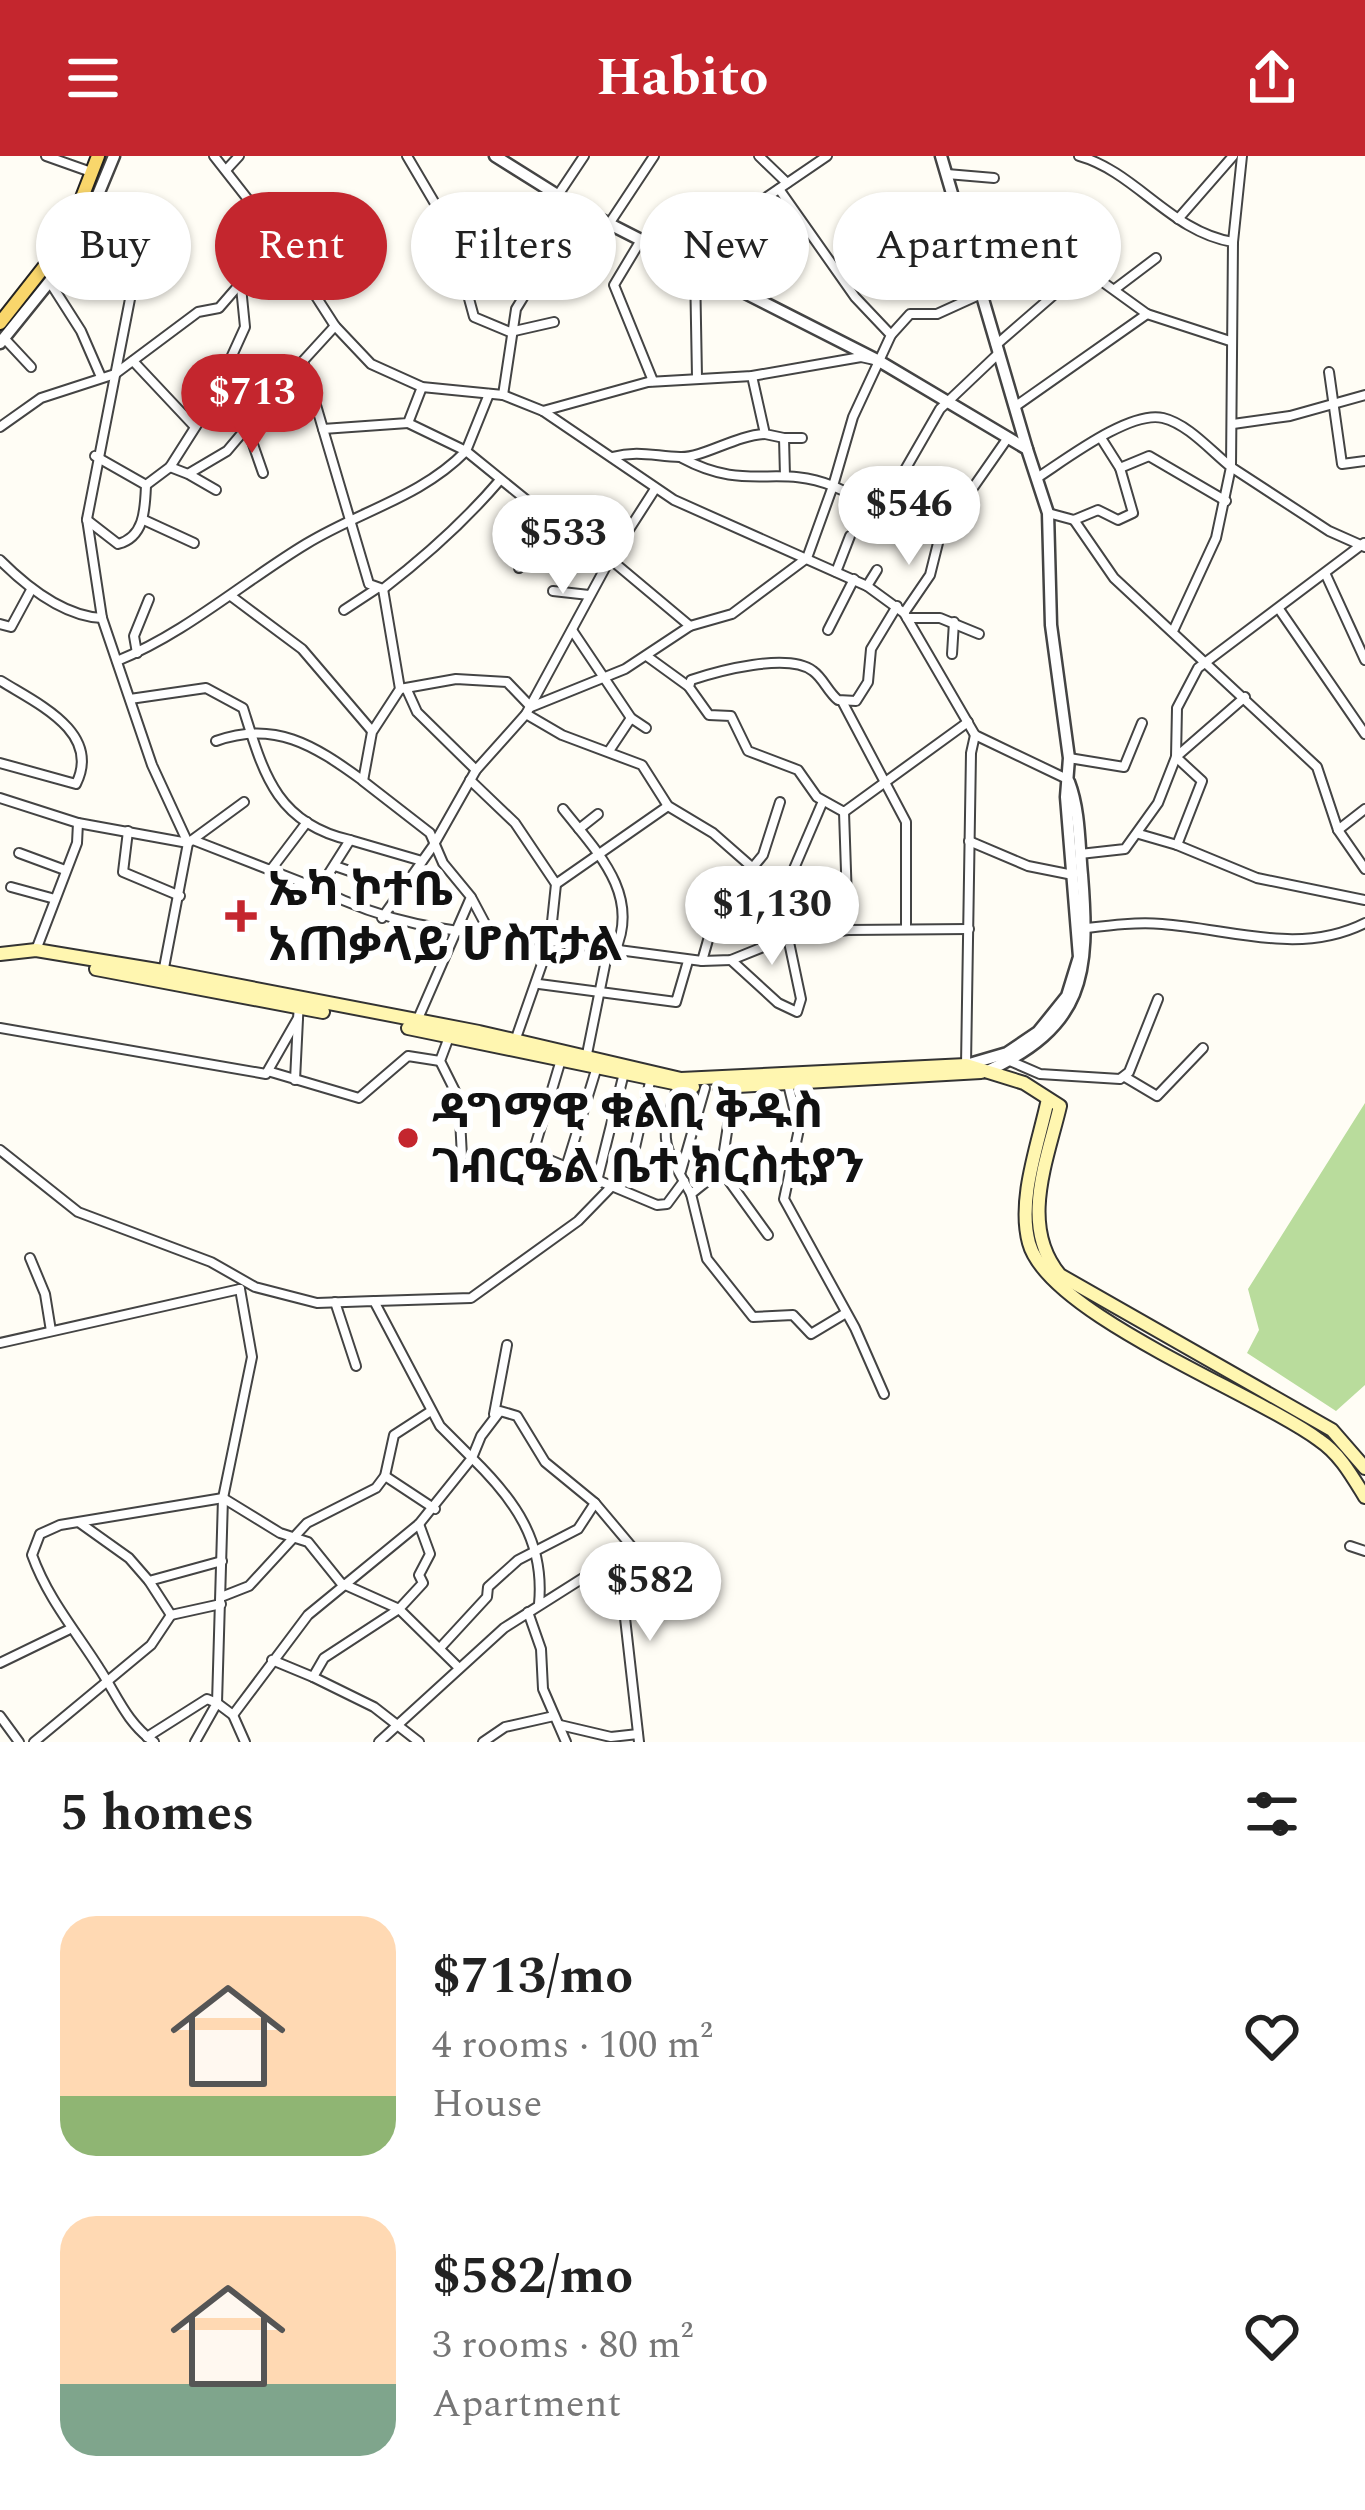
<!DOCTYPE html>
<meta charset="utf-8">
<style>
:root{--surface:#fff;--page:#f2f2f2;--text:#222;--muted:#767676;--accent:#c4262e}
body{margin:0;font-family:Spectral,"Noto Sans Ethiopic",serif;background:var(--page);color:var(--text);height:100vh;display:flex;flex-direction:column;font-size:45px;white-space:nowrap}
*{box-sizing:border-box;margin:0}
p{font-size:39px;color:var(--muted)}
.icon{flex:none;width:66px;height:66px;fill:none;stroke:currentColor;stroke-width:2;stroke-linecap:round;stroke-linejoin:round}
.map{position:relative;height:1586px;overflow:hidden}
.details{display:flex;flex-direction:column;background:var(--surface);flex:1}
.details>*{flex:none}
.hud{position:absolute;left:36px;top:36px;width:1293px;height:108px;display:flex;gap:24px}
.price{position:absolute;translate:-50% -102px;padding:0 27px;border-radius:42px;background:#fff;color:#222;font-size:39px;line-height:78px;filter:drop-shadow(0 3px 6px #0008)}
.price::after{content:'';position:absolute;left:50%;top:72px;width:36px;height:27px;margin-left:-18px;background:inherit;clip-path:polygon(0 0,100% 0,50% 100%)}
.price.selected{background:var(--accent);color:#fff}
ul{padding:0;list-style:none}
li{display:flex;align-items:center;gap:36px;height:300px;padding:0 60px}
li span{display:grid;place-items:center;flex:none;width:336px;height:240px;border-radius:36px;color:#555}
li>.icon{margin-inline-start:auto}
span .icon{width:144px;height:144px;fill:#fffc;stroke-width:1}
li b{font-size:51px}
h2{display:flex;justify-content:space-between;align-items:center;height:144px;padding:0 60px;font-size:51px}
.tag{padding:0 42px;border-radius:54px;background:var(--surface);box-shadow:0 3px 9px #0004;font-size:42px;line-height:108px}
.tag.selected{background:var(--accent);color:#fff}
header{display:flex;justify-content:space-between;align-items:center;height:156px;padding:0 60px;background:var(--accent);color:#fff;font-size:54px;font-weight:700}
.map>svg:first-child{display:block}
</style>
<header><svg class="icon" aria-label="menu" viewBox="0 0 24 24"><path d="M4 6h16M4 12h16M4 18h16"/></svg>Habito<svg class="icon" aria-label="share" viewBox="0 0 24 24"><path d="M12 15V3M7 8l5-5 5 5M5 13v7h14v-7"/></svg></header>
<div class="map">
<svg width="1365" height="1586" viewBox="0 0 1365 1586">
<rect width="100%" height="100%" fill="#fffdf5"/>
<polygon fill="#b9dc9c" points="1365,947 1365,1229 1336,1255 1247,1197 1259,1174 1248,1133"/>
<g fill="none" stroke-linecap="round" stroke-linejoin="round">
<defs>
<g id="minor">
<polyline points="46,0 91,16"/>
<polyline points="214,0 279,83 335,170 371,208 422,231 503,239 543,255 674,344 867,430 904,457 975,579 1067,623"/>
<polyline points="407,0 450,73 474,161 510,176 554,166"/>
<polyline points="759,0 787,27"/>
<path d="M1079 0C1136 16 1171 76 1233 86L1231 311 1329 375 1365 391"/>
<polyline points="227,13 239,0"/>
<polyline points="947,18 994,22"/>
<polyline points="558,39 584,0"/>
<polyline points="95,57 122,69 138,102 87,363 102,462 152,609 188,687 163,817"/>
<polyline points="1178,63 1233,0"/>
<polyline points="609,68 654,0"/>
<polyline points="641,84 614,129 653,225"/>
<polyline points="1233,86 1242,0"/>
<polyline points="136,91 156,91 179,72"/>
<polyline points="919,99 965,79"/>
<polyline points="676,103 827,0"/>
<polyline points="695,113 697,221"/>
<polyline points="51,128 81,175 101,221"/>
<polyline points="1115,133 1156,102"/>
<polyline points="1147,158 1230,185"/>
<polyline points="891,179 910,158 937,158 981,138"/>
<polyline points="4,182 31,211"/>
<polyline points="996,189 1079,117 1093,119 1147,158 1016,250"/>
<polyline points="133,205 195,271"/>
<polyline points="1329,216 1342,308 1365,305"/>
<polyline points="752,220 765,278 784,282"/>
<path d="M422 231 408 267 323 273 369 428 383 433C426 400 465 365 500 324"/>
<polyline points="503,239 516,153 578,52"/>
<polyline points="543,255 648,226 752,220 861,201 879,205 891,179 855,141 779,33"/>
<polyline points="1233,268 1290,260 1365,239"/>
<polyline points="0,271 41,242 115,218 198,156 219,152 279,83"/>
<polyline points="323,273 303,205 335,170"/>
<polyline points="248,274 263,317"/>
<polyline points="1101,282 1120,312 1149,300 1226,345"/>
<polyline points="95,300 146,329 170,311 210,248 245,171 241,131"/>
<path d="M612 301C638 294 654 300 680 301 703 302 736 279 765 278"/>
<path d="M682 302C747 337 776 307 833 330L853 261 879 205"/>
<polyline points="170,311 188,318 227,295 303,205"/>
<polyline points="190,319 216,334"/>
<polyline points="785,320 784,282 802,282"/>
<path d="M1037 322C1065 304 1130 254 1163 262 1188 268 1211 295 1231 311L1216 382 1174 473"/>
<polyline points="655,333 610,403 690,470"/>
<polyline points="883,352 940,253 999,197"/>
<polyline points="1048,357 1074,364 1098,354 1118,364 1133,357 1120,312"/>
<path d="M87 364 118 388C145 381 145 352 146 329"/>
<polyline points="144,364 194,387"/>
<polyline points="1074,364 1114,422 1317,611 1338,674 1365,713"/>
<path d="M0 404C27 431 63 460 102 462"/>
<polyline points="519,412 539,354"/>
<polyline points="836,416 850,380"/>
<polyline points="1326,419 1365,504"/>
<polyline points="867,430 877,414"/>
<polyline points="383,433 400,533 372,576 363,625 430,677 443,707 471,741 417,865"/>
<polyline points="553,435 589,439"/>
<polyline points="231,440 302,493 372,575"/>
<path d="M897 450 871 493 868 526 856 545 838 544C828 536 823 522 813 515 788 496 718 515 691 524L689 531 709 559 731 560 748 595 798 614 817 641 844 656 968 566"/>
<polyline points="1279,453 1365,578"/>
<polyline points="344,454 376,433"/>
<polyline points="904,457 930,419 940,379"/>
<polyline points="907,462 940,462 979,478"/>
<polyline points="0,468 11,471 31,434"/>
<polyline points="572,474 631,562"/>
<polyline points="828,474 854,423"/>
<polyline points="137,497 134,480 149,443"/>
<polyline points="952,498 954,466"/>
<polyline points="648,501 688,530"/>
<path d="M117 505C186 477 243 426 306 388 360 355 421 341 466 295L408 267"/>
<polyline points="400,533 456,523 507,526 531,551 625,513 690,470 732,458 807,402 833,330 940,379 1007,283"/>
<polyline points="407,534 417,556 476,614"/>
<path d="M130 543 206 532 243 552C263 615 275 667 350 684L319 733C403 775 460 775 550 785L515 885"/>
<polyline points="843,547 906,666 906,772"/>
<polyline points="526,558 562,579 642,609 668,650 713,677 778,734 801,843 797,856 778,847 731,804"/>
<path d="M216 585C274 564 314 589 362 624"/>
<polyline points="609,595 631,562 646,572"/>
<polyline points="1069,602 1124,611 1142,567"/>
<path d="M0 607 76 628C102 576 36 547 1 525"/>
<polyline points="470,624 515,667 556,728 668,650"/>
<polyline points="0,642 78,667 77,687 36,794"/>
<path d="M563 653C596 695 641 738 615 795"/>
<polyline points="844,656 848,774"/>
<polyline points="78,667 188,687 244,646"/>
<polyline points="579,673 598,658"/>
<polyline points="1338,674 1365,653"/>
<polyline points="128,675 123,716 180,740"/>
<polyline points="1139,678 1177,689 1202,625 1176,601 1245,541"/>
<polyline points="193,684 319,733"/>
<polyline points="350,684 422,705"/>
<polyline points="969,685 1028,710 1073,719"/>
<polyline points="1177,689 1257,722 1365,744"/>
<polyline points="19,697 65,714"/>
<polyline points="1080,698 1125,693 1158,647 1176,601 1177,552 1198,512 1364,387"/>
<polyline points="335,710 402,733"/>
<polyline points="270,715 307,666"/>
<polyline points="556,728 550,785 702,805 731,804 788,781 848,774 969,773"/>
<polyline points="11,731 55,743"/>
<polyline points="472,743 489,775"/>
<polyline points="781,743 823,645"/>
<polyline points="382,762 433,690 476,614 526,558 610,403 556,368 466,295 489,238"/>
<path d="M1087 772C1112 769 1137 766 1162 768 1231 773 1300 800 1365 767"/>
<polyline points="702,805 716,756 763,699 780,646"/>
<polyline points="539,828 676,846 688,805"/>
<polyline points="0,872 266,918 298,862 299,850"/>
<polyline points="449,881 440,905 459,943 462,1001"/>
<polyline points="586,903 608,794"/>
<polyline points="1010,905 1040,918 1120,923 1129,916 1158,843"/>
<polyline points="560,907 533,997 657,1049 667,1048 684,1025"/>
<polyline points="966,909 971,597 975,579"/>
<polyline points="271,916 359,942 408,900 440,905"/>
<polyline points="1125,921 1157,940 1203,892"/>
<polyline points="295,924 298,863"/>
<path d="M680 924C659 985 660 983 691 1038"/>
<polyline points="788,928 799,973 784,1043 855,1172 884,1238"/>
<polyline points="734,931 721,1014 691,1038 707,1103 753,1161 793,1159 811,1178 846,1157"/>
<polyline points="0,994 78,1056 211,1106 255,1131 317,1147 374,1145 440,1270 472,1302 419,1368 308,1459 233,1559 217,1547 223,1342 252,1201 240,1133"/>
<polyline points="634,996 650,926"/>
<polyline points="567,1008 596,914"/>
<polyline points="721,1014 768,1079"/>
<polyline points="681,1015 705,932"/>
<polyline points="598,1021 623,921"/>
<polyline points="30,1102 45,1138 51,1175"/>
<polyline points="376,1145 471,1142 578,1065 613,1029"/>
<polyline points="335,1146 356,1210"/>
<polyline points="0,1187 240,1133"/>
<polyline points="494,1258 507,1189"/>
<polyline points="385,1320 435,1353"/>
<polyline points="80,1367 129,1402 149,1425 222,1405"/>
<polyline points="419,1368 430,1398 419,1419 423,1427 399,1453 458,1511"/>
<polyline points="1350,1390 1365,1395"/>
<polyline points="602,1415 624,1453 639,1586"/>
<polyline points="149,1425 171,1459 221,1448"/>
<polyline points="221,1441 249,1430 307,1367 376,1332 385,1320 394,1279 431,1255"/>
<polyline points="528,1456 541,1493 543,1533 566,1586"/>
<polyline points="440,1492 487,1441 488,1431 518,1404 578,1373 595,1347"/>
<polyline points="0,1507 68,1474"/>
<polyline points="313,1521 374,1551 419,1586"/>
<polyline points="233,1559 245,1586"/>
<polyline points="0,1560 19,1586"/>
<polyline points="560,1569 611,1581 638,1578"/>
<polyline points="147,1581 207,1543 217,1547 195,1586"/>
<polyline points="34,1586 151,1489 171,1459"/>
<path d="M154 1586C126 1566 117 1539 99 1512 75 1474 48 1443 32 1399L40 1378 60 1369 223 1342 280 1377 308 1386 341 1427 399 1453 324 1502 313 1521 272 1504"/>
<path d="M379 1586 504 1472 632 1391 595 1347 545 1306 517 1260 500 1255 481 1280 472 1302C515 1344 545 1386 539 1448"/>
<polyline points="483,1586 505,1571 554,1560"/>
</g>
<g id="tertiary">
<polyline points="495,0 578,52 879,205 1027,293 1048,357 1051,469 1069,602 1066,641 1079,801 1067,840 1038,876 1007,897 966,909"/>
<polyline points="941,0 1027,293"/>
<polyline points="0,187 75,94 114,0"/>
<path d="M985 916C1085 871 1090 819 1082 719 1079 689 1080 655 1069 626"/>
</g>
<g id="secondary">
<path d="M0 798 36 794 163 815 479 876 681 923 966 909 1024 927 1060 950C1047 1005 1019 1070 1060 1119L1332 1274 1365 1312"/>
<polyline points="96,813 323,856"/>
<polyline points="408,872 693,931"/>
<polyline points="720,931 981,916"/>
<path d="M1048 943C1039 986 1017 1043 1029 1087 1048 1158 1255 1237 1319 1284 1340 1298 1352 1320 1365 1341"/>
</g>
<polyline id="primary" points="0,167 66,83 98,0"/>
</defs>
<use href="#minor" stroke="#444" stroke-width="12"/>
<use href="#tertiary" stroke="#444" stroke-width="15"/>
<use href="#secondary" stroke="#333" stroke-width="16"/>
<use href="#primary" stroke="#222" stroke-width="16"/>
<use href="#minor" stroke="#fff" stroke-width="8"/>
<use href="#tertiary" stroke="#fff" stroke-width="10"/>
<use href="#secondary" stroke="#fff6b0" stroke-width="12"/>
<use href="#primary" stroke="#f9d66b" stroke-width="12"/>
</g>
<g fill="#c4262e" stroke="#fff" stroke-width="4.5">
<path d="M235 742h12v12h12v12h-12v12h-12v-12h-12v-12h12z"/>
<circle cx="408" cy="982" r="12"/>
</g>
<g text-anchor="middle" stroke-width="12" stroke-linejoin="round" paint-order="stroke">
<g font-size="48" font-weight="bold" fill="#111" stroke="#fff" text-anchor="start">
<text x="268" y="749">ኤካ ኮተቤ<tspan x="268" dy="55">አጠቃላይ ሆስፒታል</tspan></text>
<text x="432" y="971">ዳግማዊ ቁልቢ ቅዱስ<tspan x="432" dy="55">ገብርዔል ቤተ ክርስቲያን</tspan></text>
</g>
</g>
</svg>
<b class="price selected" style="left:252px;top:300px">$713</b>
<b class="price" style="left:909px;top:412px">$546</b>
<b class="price" style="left:563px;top:441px">$533</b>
<b class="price" style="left:772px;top:812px">$1,130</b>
<b class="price" style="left:650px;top:1488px">$582</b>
<div class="hud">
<a class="tag">Buy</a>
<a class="tag selected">Rent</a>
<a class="tag">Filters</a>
<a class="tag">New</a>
<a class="tag">Apartment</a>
</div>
</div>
<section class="details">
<h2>5 homes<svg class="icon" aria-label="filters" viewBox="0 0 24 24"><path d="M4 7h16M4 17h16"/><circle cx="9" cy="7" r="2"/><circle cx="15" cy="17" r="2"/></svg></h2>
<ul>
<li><span style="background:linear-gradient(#ffd9b3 75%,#8fb573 0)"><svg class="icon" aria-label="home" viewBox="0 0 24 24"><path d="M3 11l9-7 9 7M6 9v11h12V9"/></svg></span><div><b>$713/mo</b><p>4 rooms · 100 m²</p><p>House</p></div><svg class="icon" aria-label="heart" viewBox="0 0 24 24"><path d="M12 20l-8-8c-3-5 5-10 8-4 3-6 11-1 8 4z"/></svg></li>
<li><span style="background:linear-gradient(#ffd9b3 70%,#7fa58c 0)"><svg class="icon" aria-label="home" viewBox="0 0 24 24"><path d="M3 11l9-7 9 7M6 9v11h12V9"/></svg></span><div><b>$582/mo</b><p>3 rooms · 80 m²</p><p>Apartment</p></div><svg class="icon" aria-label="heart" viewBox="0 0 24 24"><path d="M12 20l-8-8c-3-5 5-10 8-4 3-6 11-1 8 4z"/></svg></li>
</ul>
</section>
